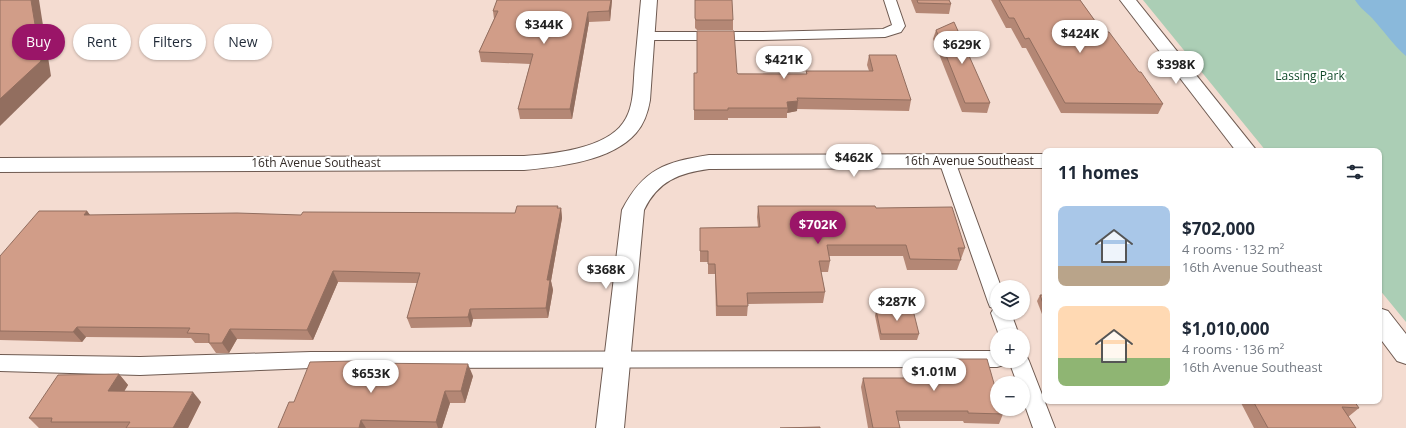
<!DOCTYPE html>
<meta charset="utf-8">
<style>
:root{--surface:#fff;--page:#f2f2f3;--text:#1f2937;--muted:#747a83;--accent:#9a1568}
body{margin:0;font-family:"Open Sans",sans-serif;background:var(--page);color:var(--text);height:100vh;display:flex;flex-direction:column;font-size:15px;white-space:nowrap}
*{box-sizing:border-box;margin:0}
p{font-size:13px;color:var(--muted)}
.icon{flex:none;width:22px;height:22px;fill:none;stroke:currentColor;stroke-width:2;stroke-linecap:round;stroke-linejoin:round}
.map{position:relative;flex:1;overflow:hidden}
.side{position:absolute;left:1042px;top:148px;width:340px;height:256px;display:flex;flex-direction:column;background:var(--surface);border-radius:8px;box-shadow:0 1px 3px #0004}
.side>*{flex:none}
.banner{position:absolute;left:12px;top:24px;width:380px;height:36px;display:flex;gap:8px}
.controls{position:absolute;left:990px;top:280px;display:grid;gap:8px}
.controls a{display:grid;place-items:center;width:40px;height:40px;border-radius:50%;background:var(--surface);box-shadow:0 1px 3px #0004;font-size:20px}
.price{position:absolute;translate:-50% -34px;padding:0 9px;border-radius:14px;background:#fff;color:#222;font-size:13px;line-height:26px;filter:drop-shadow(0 1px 2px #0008)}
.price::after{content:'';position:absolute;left:50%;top:24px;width:12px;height:9px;margin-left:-6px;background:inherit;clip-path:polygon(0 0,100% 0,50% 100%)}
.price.selected{background:var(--accent);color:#fff}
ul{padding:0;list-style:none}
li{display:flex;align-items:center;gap:12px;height:100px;padding:0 16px}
li span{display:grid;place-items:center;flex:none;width:112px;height:80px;border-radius:8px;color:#555}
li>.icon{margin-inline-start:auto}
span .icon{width:48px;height:48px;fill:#fffc;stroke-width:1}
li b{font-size:17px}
h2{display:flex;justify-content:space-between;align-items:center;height:48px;padding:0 16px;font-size:17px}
.tag{padding:0 14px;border-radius:18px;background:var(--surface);box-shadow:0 1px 3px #0004;font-size:14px;line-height:36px}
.tag.selected{background:var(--accent);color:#fff}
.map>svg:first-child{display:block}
</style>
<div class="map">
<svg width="1406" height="428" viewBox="0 0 1406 428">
<rect width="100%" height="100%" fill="#f4dcd1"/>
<polygon fill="#abceb5" points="1143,0 1400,0 1406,10 1406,322 1379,289 1379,151 1266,151"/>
<path fill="#8ab9db" d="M1355 0H1406V56C1393 45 1384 31 1372 18 1366 12 1360 8 1355 0Z"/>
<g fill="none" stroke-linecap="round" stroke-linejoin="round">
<defs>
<g id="lane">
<polygon points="884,0 896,0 905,26 901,32 885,37 763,40 646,40 641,39 639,36 641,33 646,32 763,32 883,29 892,25"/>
<polygon points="947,156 953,157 955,161 1001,287 997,287 997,313 1011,313 1019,335 999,335 991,313 994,308 990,307 988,302 939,161 941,157"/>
<polygon points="997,351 997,361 1006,361 1004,365 997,367 311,368 140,375 0,371 0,355 140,357 311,352"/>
<polygon points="1023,354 1026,355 1029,361 1055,428 1033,428 1023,400 1023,383 1017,383 1009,361 1023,361"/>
</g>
<g id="street">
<path d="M641 0H657L650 100C648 112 644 124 636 133 612 161 558 167 524 170L0 172V158L524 156C552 154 605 149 623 123 635 107 633 83 635 64 637 43 639 21 641 0Z"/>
<polygon points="1120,0 1136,0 1257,151 1236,151"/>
<path d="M1045 154V168L709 169C679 173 658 181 644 210L624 428H596L622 210C643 169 665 162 709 155Z"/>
<polygon points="1379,308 1388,311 1406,334 1406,364 1397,361 1379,337"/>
</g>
</defs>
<use href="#lane" stroke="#6e5a51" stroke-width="2"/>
<use href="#street" stroke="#6e5a51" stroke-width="2"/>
<use href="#lane" fill="#fff" fill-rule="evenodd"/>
<use href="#street" fill="#fff" fill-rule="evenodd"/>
</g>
<g fill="#b48775">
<polygon points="497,0 612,0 610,21 589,22 572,119 520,119 518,109 530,64 481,62 479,52 494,19 493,11"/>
<polygon points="695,0 733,20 733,30 697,30 695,28"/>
<polygon points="911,0 949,0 951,4 949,14 916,13"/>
<polygon points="991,0 1080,0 1103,32 1163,104 1158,114 1061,113 1026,48 1022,48 1011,28 1006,28"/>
<polygon points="936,30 990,103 987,113 962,112 933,39"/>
<polygon points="869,55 911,100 909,111 797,109 797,111 787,113 787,118 728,118 728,120 694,120 694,73 806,74 806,71 869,71 867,65"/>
<polygon points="758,206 876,208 965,248 957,270 907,270 903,256 829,256 830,261 828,272 821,272 825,292 823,303 748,304 747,316 716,316 715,274 708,274 708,262 700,262 700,228 758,227 757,217"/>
<polygon points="558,208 561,208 562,218 551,281 553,290 548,318 473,319 471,327 411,328 407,318 417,283 338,282 313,340 237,339 229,353 216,353 209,343 195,343 191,338 86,337 82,342 0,340 0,256 87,211 90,215 301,215 515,213"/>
<polygon points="1040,295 1045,295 1045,322 1037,301"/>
<polygon points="876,310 919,334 917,340 880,340 875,316"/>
<polygon points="931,359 1003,414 999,424 964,423 963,421 898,421 900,428 868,428 861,387 863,378 930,378 927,369"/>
<polygon points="356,363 473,376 465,403 450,403 442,428 278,428 294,402"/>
<polygon points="119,374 128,385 124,391 201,402 188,428 39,428 29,418"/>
<polygon points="1240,401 1354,401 1359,408 1348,417 1356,428 1254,428"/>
</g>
<g fill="#926e5f">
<polygon points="31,0 39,0 51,76 0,126 0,99"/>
<polygon points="611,0 612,0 610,21 609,11"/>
<polygon points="588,12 589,22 572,119 570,109"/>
<polygon points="798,101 797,111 787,113 788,108 787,102"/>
<polygon points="558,206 559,215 561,208 562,218 551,281 553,290 548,318 546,308 547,280"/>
<polygon points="87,211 95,222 84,215"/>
<polygon points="333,271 338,282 313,340 307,330"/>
<polygon points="470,309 473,319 471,327 468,317"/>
<polygon points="77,327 86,337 82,342 73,332"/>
<polygon points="230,329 237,339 229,353 222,343"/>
<polygon points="468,364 473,376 465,403 461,391"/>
<polygon points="119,374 128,385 118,402 108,391"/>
<polygon points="445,391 450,403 442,428 438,428 436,422"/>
<polygon points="193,392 201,402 188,428 173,428"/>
<polygon points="361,420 366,428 359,428"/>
</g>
<g fill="#d19d88" stroke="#926e5f">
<polygon points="0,0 31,0 41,61 0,99"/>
<polygon points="497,0 611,0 609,11 588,12 570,109 518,109 533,54 479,52 498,11 493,11"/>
<polygon points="695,0 732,0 733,20 696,20 695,18"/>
<polygon points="917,0 949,0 951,4 918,3"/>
<polygon points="999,0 1080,0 1103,32 1109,32 1139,72 1141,72 1163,104 1065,103 1029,38 1025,39 1014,18 1009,18"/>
<polygon points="954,22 990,103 965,103 936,30"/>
<polygon points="697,31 734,31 737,73 738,74 807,74 806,71 873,71 869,55 896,55 911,100 797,98 798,101 787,102 788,108 728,108 728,110 694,110 694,73 697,73"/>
<polygon points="517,206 558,206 557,208 561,208 547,280 550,280 546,308 470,309 468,317 407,318 420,273 333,271 307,330 230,329 222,343 209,343 209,334 187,333 190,328 77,327 73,332 0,331 0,256 39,211 87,211 84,215 237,213 301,215 303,212 515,213"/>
<polygon points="758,206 875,206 876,208 952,207 965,248 958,248 961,260 910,259 906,245 827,245 830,261 819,261 825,292 747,293 748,306 717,306 715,264 708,264 708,251 700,251 700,228 760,227"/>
<polygon points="1040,295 1045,295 1045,309"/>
<polygon points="876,310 913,310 919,334 881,334"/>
<polygon points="931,359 987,359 997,394 997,409 1002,409 1003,414 968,413 968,411 896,411 900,428 873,428 863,378 936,378"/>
<polygon points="355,361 355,363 468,364 461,391 445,391 436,422 361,420 359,428 278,428 289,402 294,402 310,362"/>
<polygon points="119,374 108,391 193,392 173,428 126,428 130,422 51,422 52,418 29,418 58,375"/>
<polygon points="1253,401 1354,401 1359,408 1342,407 1356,428 1268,428"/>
<polygon points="820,427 820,428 780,428"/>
</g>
<g text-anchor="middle" stroke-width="4" stroke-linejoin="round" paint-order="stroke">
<g font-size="12" fill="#124a2a" stroke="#fff">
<text x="1310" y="80">Lassing Park</text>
</g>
<g font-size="12" fill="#342b27" stroke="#fff">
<text x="969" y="165">16th Avenue Southeast</text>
<text x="316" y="167">16th Avenue Southeast</text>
</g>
</g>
</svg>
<div class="controls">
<a><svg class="icon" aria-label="layers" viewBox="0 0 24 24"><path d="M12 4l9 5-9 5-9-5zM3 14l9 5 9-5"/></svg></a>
<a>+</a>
<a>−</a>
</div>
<b class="price" style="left:544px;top:45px">$344K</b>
<b class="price" style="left:1080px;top:54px">$424K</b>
<b class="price" style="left:962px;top:65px">$629K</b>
<b class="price" style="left:784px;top:80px">$421K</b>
<b class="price" style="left:1176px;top:85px">$398K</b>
<b class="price" style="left:854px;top:178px">$462K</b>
<b class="price selected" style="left:818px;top:245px">$702K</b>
<b class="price" style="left:606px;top:290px">$368K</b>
<b class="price" style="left:897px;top:322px">$287K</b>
<b class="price" style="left:934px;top:392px">$1.01M</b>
<b class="price" style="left:371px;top:394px">$653K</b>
<div class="banner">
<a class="tag selected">Buy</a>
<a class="tag">Rent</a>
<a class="tag">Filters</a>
<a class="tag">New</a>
</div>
<section class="side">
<h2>11 homes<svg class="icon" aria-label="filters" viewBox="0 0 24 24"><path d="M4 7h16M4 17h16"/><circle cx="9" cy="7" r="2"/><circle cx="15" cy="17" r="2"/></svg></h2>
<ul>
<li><span style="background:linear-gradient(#a9c7e8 75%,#b9a48a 0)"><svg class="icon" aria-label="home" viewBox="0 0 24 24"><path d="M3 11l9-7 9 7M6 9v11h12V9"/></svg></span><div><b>$702,000</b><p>4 rooms · 132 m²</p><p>16th Avenue Southeast</p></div></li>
<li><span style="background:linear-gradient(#ffd9b3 65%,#8fb573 0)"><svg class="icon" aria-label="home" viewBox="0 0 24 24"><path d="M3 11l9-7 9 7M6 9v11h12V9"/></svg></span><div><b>$1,010,000</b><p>4 rooms · 136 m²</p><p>16th Avenue Southeast</p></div></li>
</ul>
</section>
</div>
